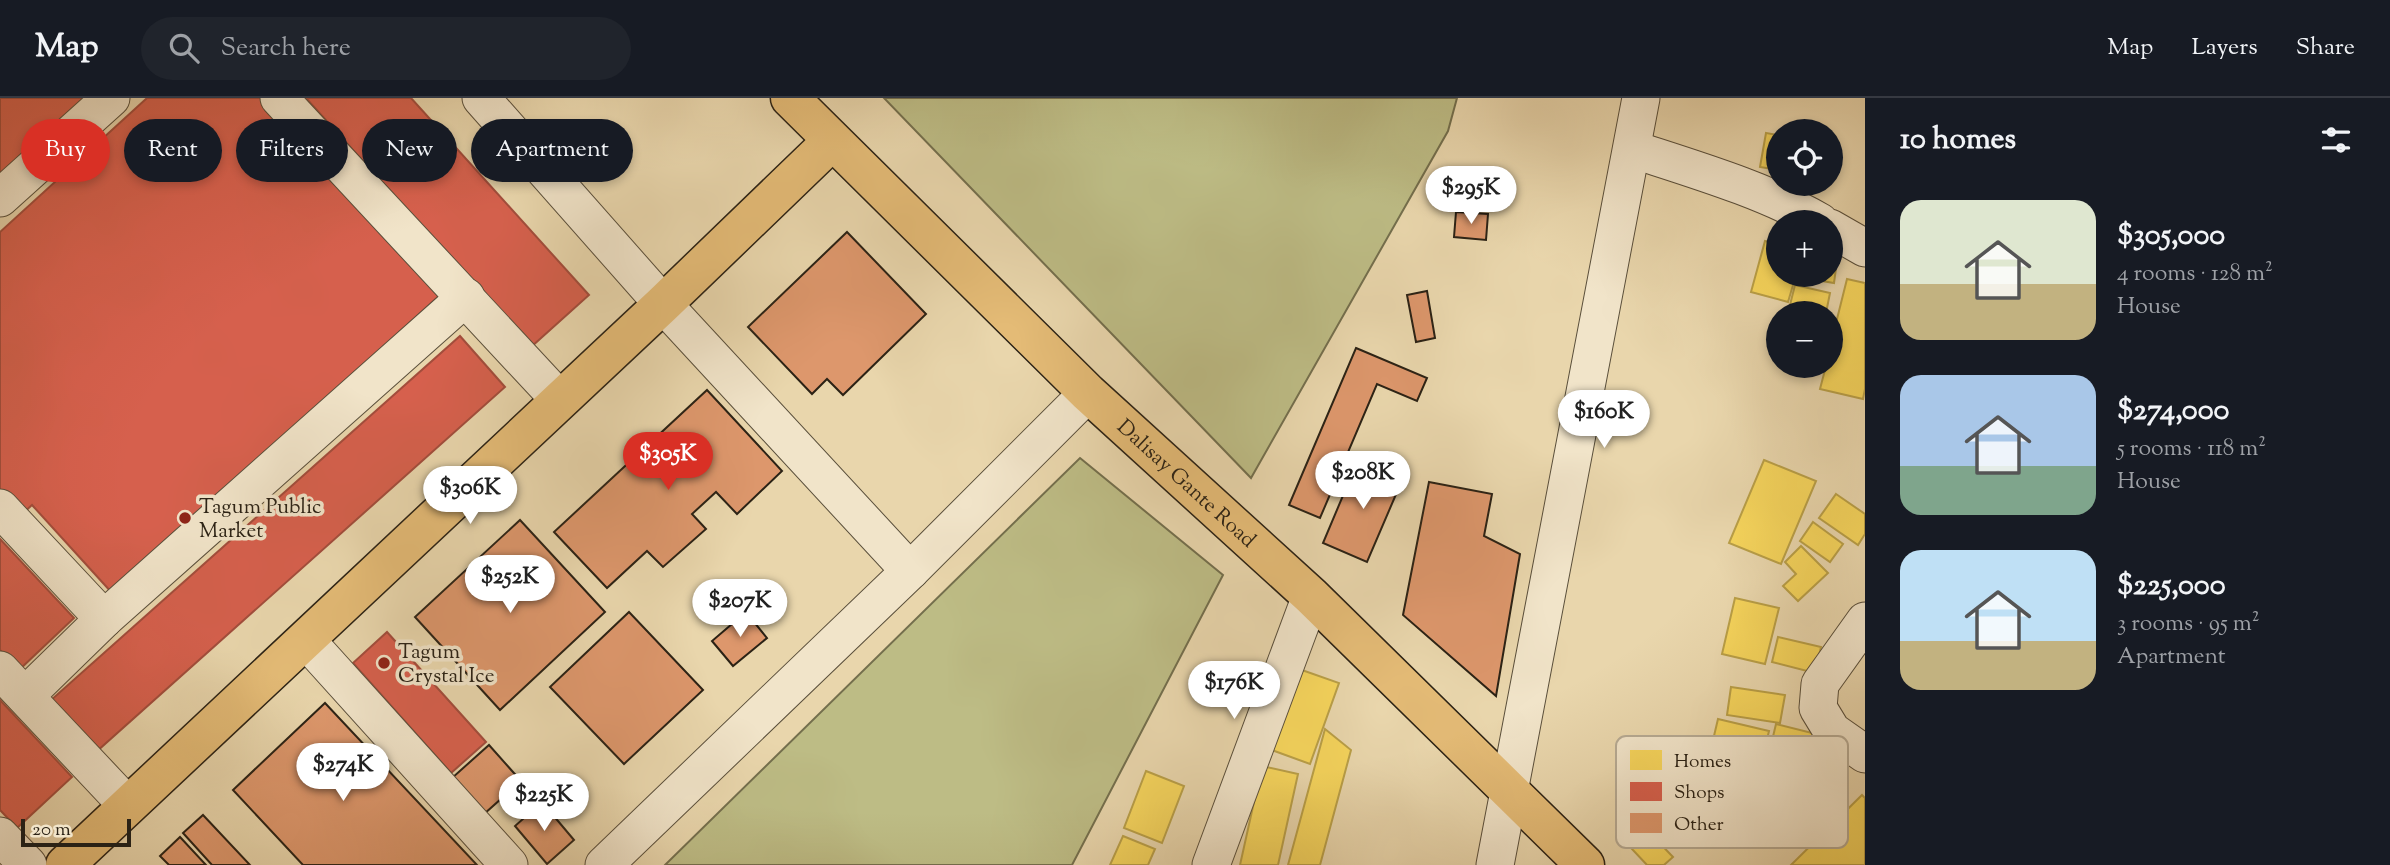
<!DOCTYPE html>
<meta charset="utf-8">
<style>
:root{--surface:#171b24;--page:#20242c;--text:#f1f3f6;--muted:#9ea1a6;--line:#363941;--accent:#d93025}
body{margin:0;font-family:"Sorts Mill Goudy",serif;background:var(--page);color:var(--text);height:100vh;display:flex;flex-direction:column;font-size:26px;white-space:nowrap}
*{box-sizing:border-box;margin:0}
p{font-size:23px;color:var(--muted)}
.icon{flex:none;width:38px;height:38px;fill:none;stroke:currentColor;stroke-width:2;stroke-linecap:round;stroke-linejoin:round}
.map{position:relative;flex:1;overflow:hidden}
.details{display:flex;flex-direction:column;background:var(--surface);width:525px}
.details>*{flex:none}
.banner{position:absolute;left:21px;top:21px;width:665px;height:63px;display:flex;gap:14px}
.buttons{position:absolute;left:1766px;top:21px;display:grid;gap:14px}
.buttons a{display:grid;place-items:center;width:77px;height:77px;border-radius:50%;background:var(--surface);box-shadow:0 4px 10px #0003;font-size:35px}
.scale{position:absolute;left:21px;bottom:18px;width:110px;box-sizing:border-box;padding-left:7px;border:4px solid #2b2215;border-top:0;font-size:19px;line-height:24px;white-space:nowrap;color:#2b2215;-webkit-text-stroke:5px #f1e4c9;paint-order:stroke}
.price{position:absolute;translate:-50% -60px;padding:0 16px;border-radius:24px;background:#fff;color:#222;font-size:23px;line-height:46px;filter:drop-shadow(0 2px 4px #0008)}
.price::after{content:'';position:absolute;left:50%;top:42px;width:21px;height:16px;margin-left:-10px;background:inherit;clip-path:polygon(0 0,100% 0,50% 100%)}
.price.on{background:var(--accent);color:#fff}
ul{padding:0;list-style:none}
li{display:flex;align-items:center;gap:21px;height:175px;padding:0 35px}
li span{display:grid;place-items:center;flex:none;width:196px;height:140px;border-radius:21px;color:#555}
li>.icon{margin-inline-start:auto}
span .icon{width:84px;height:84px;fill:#fffc;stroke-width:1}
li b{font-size:30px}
h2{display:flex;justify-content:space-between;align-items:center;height:84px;padding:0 35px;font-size:30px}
.tag{padding:0 24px;border-radius:32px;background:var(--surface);box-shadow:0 4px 10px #0003;font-size:24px;line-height:63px}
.tag.on{background:var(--accent);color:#fff}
header{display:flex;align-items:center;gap:42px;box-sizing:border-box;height:98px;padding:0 35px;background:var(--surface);border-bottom:2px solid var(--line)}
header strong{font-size:33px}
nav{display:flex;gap:38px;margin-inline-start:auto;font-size:24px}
.search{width:490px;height:63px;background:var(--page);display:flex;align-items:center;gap:18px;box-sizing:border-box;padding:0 24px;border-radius:38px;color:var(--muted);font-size:26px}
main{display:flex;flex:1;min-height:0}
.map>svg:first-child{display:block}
</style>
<header>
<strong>Map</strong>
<div class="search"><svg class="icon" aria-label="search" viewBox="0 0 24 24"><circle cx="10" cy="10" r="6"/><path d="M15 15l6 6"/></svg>Search here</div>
<nav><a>Map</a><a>Layers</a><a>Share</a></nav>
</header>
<main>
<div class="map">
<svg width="1865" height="767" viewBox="0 0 1865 767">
<rect width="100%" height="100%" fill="#e9d6ac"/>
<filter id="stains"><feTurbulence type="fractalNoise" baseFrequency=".00286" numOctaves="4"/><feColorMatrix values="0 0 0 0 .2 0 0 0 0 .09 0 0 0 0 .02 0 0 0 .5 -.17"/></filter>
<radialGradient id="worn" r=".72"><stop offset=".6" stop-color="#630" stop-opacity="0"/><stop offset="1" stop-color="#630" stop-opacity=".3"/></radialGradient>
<g fill="#bdbc85" stroke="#746f4d" stroke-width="2">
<polygon points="884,0 1457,0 1448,33 1251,380"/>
<polygon points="1080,360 1223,477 1072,767 665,767"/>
</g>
<g fill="#f6d55c" stroke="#b99f47" stroke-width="2">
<polygon points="1766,35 1778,37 1778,72 1760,69"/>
<polygon points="1765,143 1778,146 1778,177 1796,177 1788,204 1751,194"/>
<polygon points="1830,147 1839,148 1834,185 1804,180 1804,177 1830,177"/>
<polygon points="1847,181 1865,185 1865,291 1863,301 1820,291 1826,268 1830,268 1830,249"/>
<polygon points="1795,187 1830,195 1826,215 1788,215"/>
<polygon points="1764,362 1816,383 1781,466 1729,445"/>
<polygon points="1836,396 1865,416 1865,436 1858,447 1819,420"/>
<polygon points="1813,424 1843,446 1830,464 1800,443"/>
<polygon points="1801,448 1828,475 1798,503 1783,488 1796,476 1785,464"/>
<polygon points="1735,500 1779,510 1765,566 1722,556"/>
<polygon points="1778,539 1821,549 1815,575 1772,564"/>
<polygon points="1299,571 1339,585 1310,666 1269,651"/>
<polygon points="1731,589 1785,597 1780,625 1727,617"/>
<polygon points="1718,621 1769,633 1756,688 1705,676"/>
<polygon points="1776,626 1828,639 1809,718 1757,706"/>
<polygon points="1325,631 1351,652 1320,767 1288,767"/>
<polygon points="1262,668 1298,676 1278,767 1240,767"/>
<polygon points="1146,673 1184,688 1162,745 1124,730"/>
<polygon points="1862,697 1865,700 1865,767 1791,767"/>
<polygon points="1649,734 1673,759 1664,767 1647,767 1632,751"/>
<polygon points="1123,738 1155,751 1148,767 1110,767"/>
</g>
<g fill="#d6604d" stroke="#a34d3c" stroke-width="2">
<polygon points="0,0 87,0 0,79"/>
<polygon points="147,0 262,0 441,196 113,496 32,407 20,418 0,397 0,134"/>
<polygon points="306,0 411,0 589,197 531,249"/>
<polygon points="460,238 505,289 96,654 50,603"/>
<polygon points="0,441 74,520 19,572 0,552"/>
<polygon points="387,534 486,644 451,675 353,565"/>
<polygon points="0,602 72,679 17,730 0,712"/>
</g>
<g fill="#dd976c" stroke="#2b2215" stroke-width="2">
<polygon points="1456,114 1488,116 1486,142 1454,139"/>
<polygon points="847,134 926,216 843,297 827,281 812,296 748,229"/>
<polygon points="1427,193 1435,240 1416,244 1407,197"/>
<polygon points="1356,250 1427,280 1417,303 1377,286 1320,420 1289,407"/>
<polygon points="707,292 782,373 737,416 716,394 692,416 706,431 663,469 647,453 607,490 554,434"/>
<polygon points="1358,362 1403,380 1367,464 1323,445"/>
<polygon points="1429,384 1492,396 1484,438 1520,456 1496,598 1403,517"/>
<polygon points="520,422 605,514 500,612 415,519"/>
<polygon points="629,514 703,592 624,666 550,589"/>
<polygon points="746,514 767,540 733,568 712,543"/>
<polygon points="325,605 477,767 303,767 233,692"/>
<polygon points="489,647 521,683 484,716 452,680"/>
<polygon points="542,704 574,742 547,766 515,728"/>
<polygon points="203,717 250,767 212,767 183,735"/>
<polygon points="180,739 206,767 169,767 160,758"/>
</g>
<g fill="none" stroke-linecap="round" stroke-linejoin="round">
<defs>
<g id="minor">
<polyline points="279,0 560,302"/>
<polyline points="481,0 663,206 910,473"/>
<path d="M1632 51C1693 71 1765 92 1820 124"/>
<polyline points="0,100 111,0"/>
<polyline points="1830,130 1865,150"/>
<polyline points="0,410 104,521"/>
<polyline points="1865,523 1820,586 1818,610 1832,633 1865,656"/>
<polyline points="306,542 509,767"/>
<polyline points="0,572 128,708"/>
<polyline points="25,598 104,521 466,199"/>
<polyline points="0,738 28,767"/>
<polyline points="604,767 910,473 1088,295"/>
<polyline points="1211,767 1311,498"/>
<polyline points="1495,767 1641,0"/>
</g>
<g id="major">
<path id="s1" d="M790 0 1088 295 1311 498 1585 767"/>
<polyline points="65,767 663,206 832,43"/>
</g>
</defs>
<use href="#minor" stroke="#5a4f3b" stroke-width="39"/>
<use href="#major" stroke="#2b2215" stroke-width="41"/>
<use href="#minor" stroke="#f1e4c9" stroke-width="37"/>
<use href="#major" stroke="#e4bb76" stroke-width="38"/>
</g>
<g fill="#8f2418" stroke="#f1e4c9" stroke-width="2.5">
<circle cx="185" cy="420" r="7"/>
<circle cx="384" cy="565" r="7"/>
</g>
<g text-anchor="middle" stroke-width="7" stroke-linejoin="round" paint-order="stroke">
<g font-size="21" fill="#2b2215" stroke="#f1e4c9">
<text dy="7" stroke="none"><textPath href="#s1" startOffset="553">Dalisay Gante Road</textPath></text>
</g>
<g font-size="21" fill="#2b2215" stroke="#f1e4c9" text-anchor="start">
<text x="199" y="415">Tagum Public<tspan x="199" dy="24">Market</tspan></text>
<text x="398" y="560">Tagum<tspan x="398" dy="24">Crystal Ice</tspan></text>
</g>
</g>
<rect x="1616" y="638" width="232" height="112" rx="10" fill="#f1e4c9" stroke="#b6aa93" stroke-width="2"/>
<rect x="1630" y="652" width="32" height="20" fill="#f6d55c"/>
<rect x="1630" y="684" width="32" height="19" fill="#d6604d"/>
<rect x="1630" y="715" width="32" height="20" fill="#dd976c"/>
<g font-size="19" fill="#2b2215">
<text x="1674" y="669">Homes</text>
<text x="1674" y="700">Shops</text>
<text x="1674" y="732">Other</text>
</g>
<rect width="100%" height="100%" filter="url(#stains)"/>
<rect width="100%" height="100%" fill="url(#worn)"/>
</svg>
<div class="buttons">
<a><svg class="icon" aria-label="locate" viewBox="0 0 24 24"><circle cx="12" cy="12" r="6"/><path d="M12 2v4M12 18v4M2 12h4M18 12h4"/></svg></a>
<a>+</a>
<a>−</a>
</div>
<div class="scale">20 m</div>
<b class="price" style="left:1471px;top:128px">$295K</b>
<b class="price" style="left:1604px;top:352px">$160K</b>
<b class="price on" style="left:668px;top:394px">$305K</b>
<b class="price" style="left:1363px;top:413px">$208K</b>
<b class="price" style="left:470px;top:428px">$306K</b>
<b class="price" style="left:510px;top:517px">$252K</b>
<b class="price" style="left:740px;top:541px">$207K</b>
<b class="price" style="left:1234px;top:623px">$176K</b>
<b class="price" style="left:343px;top:705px">$274K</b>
<b class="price" style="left:544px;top:735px">$225K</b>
<div class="banner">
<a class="tag on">Buy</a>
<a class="tag">Rent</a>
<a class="tag">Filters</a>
<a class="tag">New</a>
<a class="tag">Apartment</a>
</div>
</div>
<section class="details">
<h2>10 homes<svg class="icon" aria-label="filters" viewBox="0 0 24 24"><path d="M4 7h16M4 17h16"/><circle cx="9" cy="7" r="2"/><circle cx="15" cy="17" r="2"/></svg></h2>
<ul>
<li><span style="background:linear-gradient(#dfe7d0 60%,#c2b280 0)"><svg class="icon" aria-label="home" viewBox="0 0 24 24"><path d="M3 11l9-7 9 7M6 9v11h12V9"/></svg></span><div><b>$305,000</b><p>4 rooms · 128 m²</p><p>House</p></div></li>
<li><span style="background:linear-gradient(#a9c7e8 65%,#7fa58c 0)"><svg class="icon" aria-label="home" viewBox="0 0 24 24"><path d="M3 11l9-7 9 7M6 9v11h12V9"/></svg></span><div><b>$274,000</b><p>5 rooms · 118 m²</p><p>House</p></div></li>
<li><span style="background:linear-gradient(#bfe0f5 65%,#c2b280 0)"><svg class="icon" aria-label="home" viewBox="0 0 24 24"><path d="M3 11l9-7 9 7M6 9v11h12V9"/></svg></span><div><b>$225,000</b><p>3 rooms · 95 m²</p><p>Apartment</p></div></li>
</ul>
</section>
</main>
